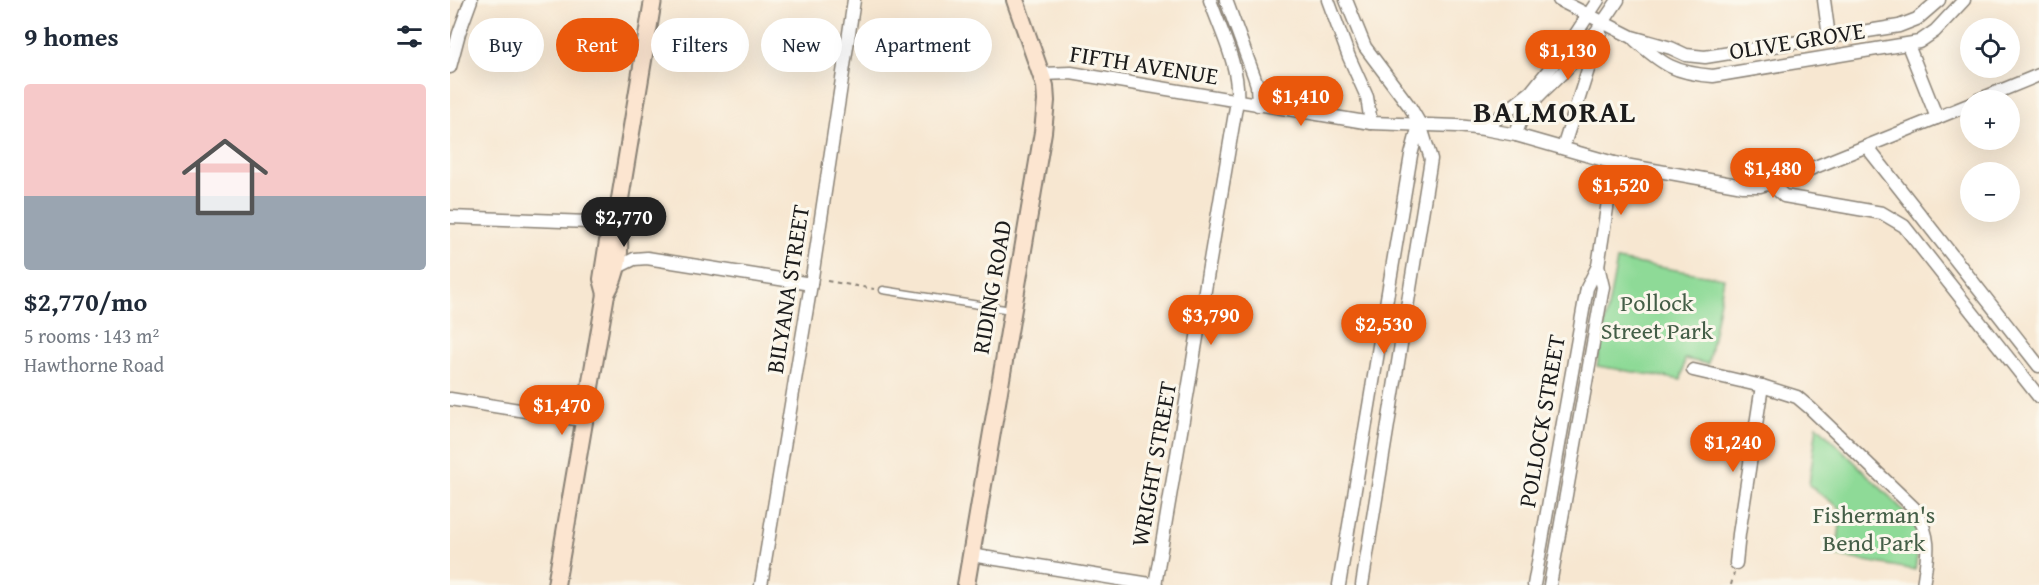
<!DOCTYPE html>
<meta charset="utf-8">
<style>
:root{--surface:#fff;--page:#f2f2f3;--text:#1f2937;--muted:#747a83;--line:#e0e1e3;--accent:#ea580c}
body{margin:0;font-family:"Gentium Book Plus",serif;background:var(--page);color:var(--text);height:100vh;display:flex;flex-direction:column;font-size:22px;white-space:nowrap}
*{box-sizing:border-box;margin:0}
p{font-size:20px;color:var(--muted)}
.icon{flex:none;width:33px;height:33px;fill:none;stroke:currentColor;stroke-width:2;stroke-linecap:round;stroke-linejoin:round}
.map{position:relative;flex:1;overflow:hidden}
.panel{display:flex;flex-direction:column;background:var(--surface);width:450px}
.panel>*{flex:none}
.hud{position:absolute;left:18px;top:18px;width:570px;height:54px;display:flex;gap:12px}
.fabs{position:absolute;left:1510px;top:18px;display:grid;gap:12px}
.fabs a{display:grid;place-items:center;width:60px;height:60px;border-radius:50%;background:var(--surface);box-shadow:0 6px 24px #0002;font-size:30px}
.price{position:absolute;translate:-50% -51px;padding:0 14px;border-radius:21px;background:var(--accent);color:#fff;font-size:20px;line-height:39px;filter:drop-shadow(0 2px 3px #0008)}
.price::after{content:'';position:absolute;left:50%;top:36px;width:18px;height:14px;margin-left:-9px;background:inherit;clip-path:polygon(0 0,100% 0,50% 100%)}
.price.on{background:#222;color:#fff}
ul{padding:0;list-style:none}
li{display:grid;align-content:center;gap:12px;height:318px;padding:0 24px}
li+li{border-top:2px solid var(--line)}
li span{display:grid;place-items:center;height:186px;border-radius:6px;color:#555}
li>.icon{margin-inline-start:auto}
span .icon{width:108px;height:108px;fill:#fffc;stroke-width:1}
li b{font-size:26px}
h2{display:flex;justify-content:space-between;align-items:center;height:72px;padding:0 24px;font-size:26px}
.tag{padding:0 21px;border-radius:27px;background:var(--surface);box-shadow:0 6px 24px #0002;font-size:21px;line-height:54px}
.tag.on{background:var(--accent);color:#fff}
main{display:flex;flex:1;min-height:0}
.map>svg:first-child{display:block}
</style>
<main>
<section class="panel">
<h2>9 homes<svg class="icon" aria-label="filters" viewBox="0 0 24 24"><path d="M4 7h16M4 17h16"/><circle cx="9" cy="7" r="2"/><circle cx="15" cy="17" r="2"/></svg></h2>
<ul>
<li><span style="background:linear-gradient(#f6c9c9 60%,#9aa5b1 0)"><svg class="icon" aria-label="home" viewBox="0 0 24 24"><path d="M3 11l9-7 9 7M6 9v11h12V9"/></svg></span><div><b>$2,770/mo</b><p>5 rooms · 143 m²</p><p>Hawthorne Road</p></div></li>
</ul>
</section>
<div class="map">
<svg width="1589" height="585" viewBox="0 0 1589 585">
<rect width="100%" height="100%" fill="#fbf7ec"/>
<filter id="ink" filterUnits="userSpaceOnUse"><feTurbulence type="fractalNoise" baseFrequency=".0167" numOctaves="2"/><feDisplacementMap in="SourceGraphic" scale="12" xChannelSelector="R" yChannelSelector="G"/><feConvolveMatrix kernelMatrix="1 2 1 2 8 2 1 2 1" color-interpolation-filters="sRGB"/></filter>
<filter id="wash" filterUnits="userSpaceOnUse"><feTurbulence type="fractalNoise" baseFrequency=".008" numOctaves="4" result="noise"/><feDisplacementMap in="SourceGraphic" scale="24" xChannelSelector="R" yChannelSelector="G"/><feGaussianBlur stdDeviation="1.35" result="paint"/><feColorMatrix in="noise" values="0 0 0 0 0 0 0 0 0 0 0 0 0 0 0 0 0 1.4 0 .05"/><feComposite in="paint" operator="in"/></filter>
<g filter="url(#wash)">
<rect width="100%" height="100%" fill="#f7e7d1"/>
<g fill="#8eda97" stroke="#557b5a" stroke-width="1.5">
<polygon points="1167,260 1274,278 1258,364 1235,359 1231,380 1147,366"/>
<polygon points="1367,425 1452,509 1466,527 1469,544 1465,570 1386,556 1392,510 1359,485"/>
</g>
</g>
<g filter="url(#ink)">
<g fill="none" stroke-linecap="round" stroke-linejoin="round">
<defs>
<polyline id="lane" points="433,290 561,310"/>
<g id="street">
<polyline points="776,0 804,76 807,85 808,105"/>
<polyline points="878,0 899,57 917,97 921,123"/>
<polyline points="896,0 915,47 960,107 970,124 981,159 912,585"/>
<polyline points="1109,0 1182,37 1221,48 1236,55 1255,57 1449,26 1467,19 1489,0"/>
<polyline points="1374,0 1379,37"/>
<path d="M1185 40C1213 65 1225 73 1263 76L1469 42 1485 31 1514 0"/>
<polyline points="1458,45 1487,118"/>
<polyline points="0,67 9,33 21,0"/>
<polyline points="592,74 621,73 921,123 1007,126 1034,129 1066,135 1164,163 1293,186 1310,186 1338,178 1521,104"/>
<polyline points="1528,100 1589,75"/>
<polyline points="1034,129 1081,92 1118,46 1148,0"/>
<path d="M1066 135C1074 102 1097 90 1118 67 1137 46 1153 23 1168 0"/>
<polyline points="1417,147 1589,366"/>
<polyline points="1113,148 1150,32"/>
<polyline points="1321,184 1334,196 1432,213 1454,226 1589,397"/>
<polyline points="0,217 166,223"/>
<polyline points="166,268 184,259 197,258 361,284"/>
<path d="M1243 370 1312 386 1347 397 1360 408 1466 510C1482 541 1478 552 1473 585"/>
<polyline points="0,399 132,420"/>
<polyline points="521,555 706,585"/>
<polyline points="1286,563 1289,534 1312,386"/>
<polyline points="311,585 361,284 404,0"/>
<path d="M705 585 787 101C790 67 771 32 760 0"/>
<polyline points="889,585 961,155 969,125"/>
<polyline points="1084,585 1137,288 1148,266 1164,163"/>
<polyline points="1100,585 1153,287 1148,266"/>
</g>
<g id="secondary">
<polyline points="156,294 152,279 159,235 166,223 203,0"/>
<path d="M106 585 156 294C168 273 173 247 166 223"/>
<polyline points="516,585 593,132 596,101 595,86 565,0"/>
</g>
</defs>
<use href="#lane" stroke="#8a8276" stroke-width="9"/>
<use href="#street" stroke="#8a8276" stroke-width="15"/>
<use href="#secondary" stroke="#8a8276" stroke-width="20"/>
<g stroke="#8a8276" stroke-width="2" stroke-dasharray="4.5 4.5" stroke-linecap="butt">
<polyline points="377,281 424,289"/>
<polyline points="1281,585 1284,573"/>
</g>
<use href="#lane" stroke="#fff" stroke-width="6"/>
<use href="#street" stroke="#fff" stroke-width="12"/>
<use href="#secondary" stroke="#fce5d0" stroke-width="16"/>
</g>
</g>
<g text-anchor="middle" stroke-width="6" stroke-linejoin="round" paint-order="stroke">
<g font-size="24" fill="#1c1c1c" stroke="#fbf7ec">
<text transform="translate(1347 41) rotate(-9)" y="8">OLIVE GROVE</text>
<text transform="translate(694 65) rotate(9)" y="8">FIFTH AVENUE</text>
<text transform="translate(542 287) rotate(-80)" y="8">RIDING ROAD</text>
<text transform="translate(338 289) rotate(-81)" y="8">BILYANA STREET</text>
<text transform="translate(1092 421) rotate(-80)" y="8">POLLOCK STREET</text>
<text transform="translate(704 464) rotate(-80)" y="8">WRIGHT STREET</text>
</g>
<g font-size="24" fill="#445e47" stroke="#fbf7ec">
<text x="1207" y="311">Pollock<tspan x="1207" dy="28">Street Park</tspan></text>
<text x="1424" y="523">Fisherman's<tspan x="1424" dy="28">Bend Park</tspan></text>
</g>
<g font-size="30" font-weight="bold" letter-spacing="1.5" fill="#1c1c1c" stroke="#fbf7ec">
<text x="1105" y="122">BALMORAL</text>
</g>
</g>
</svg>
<div class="fabs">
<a><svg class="icon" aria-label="locate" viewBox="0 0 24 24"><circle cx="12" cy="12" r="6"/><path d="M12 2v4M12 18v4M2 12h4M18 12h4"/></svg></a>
<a>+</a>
<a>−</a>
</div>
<b class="price" style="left:1118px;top:81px">$1,130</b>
<b class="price" style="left:851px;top:127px">$1,410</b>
<b class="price" style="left:1323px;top:199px">$1,480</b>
<b class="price" style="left:1171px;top:216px">$1,520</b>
<b class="price on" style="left:174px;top:248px">$2,770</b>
<b class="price" style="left:761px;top:346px">$3,790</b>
<b class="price" style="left:934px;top:355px">$2,530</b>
<b class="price" style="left:112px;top:436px">$1,470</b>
<b class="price" style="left:1283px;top:473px">$1,240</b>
<div class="hud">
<a class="tag">Buy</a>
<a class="tag on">Rent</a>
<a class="tag">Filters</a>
<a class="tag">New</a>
<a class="tag">Apartment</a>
</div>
</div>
</main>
